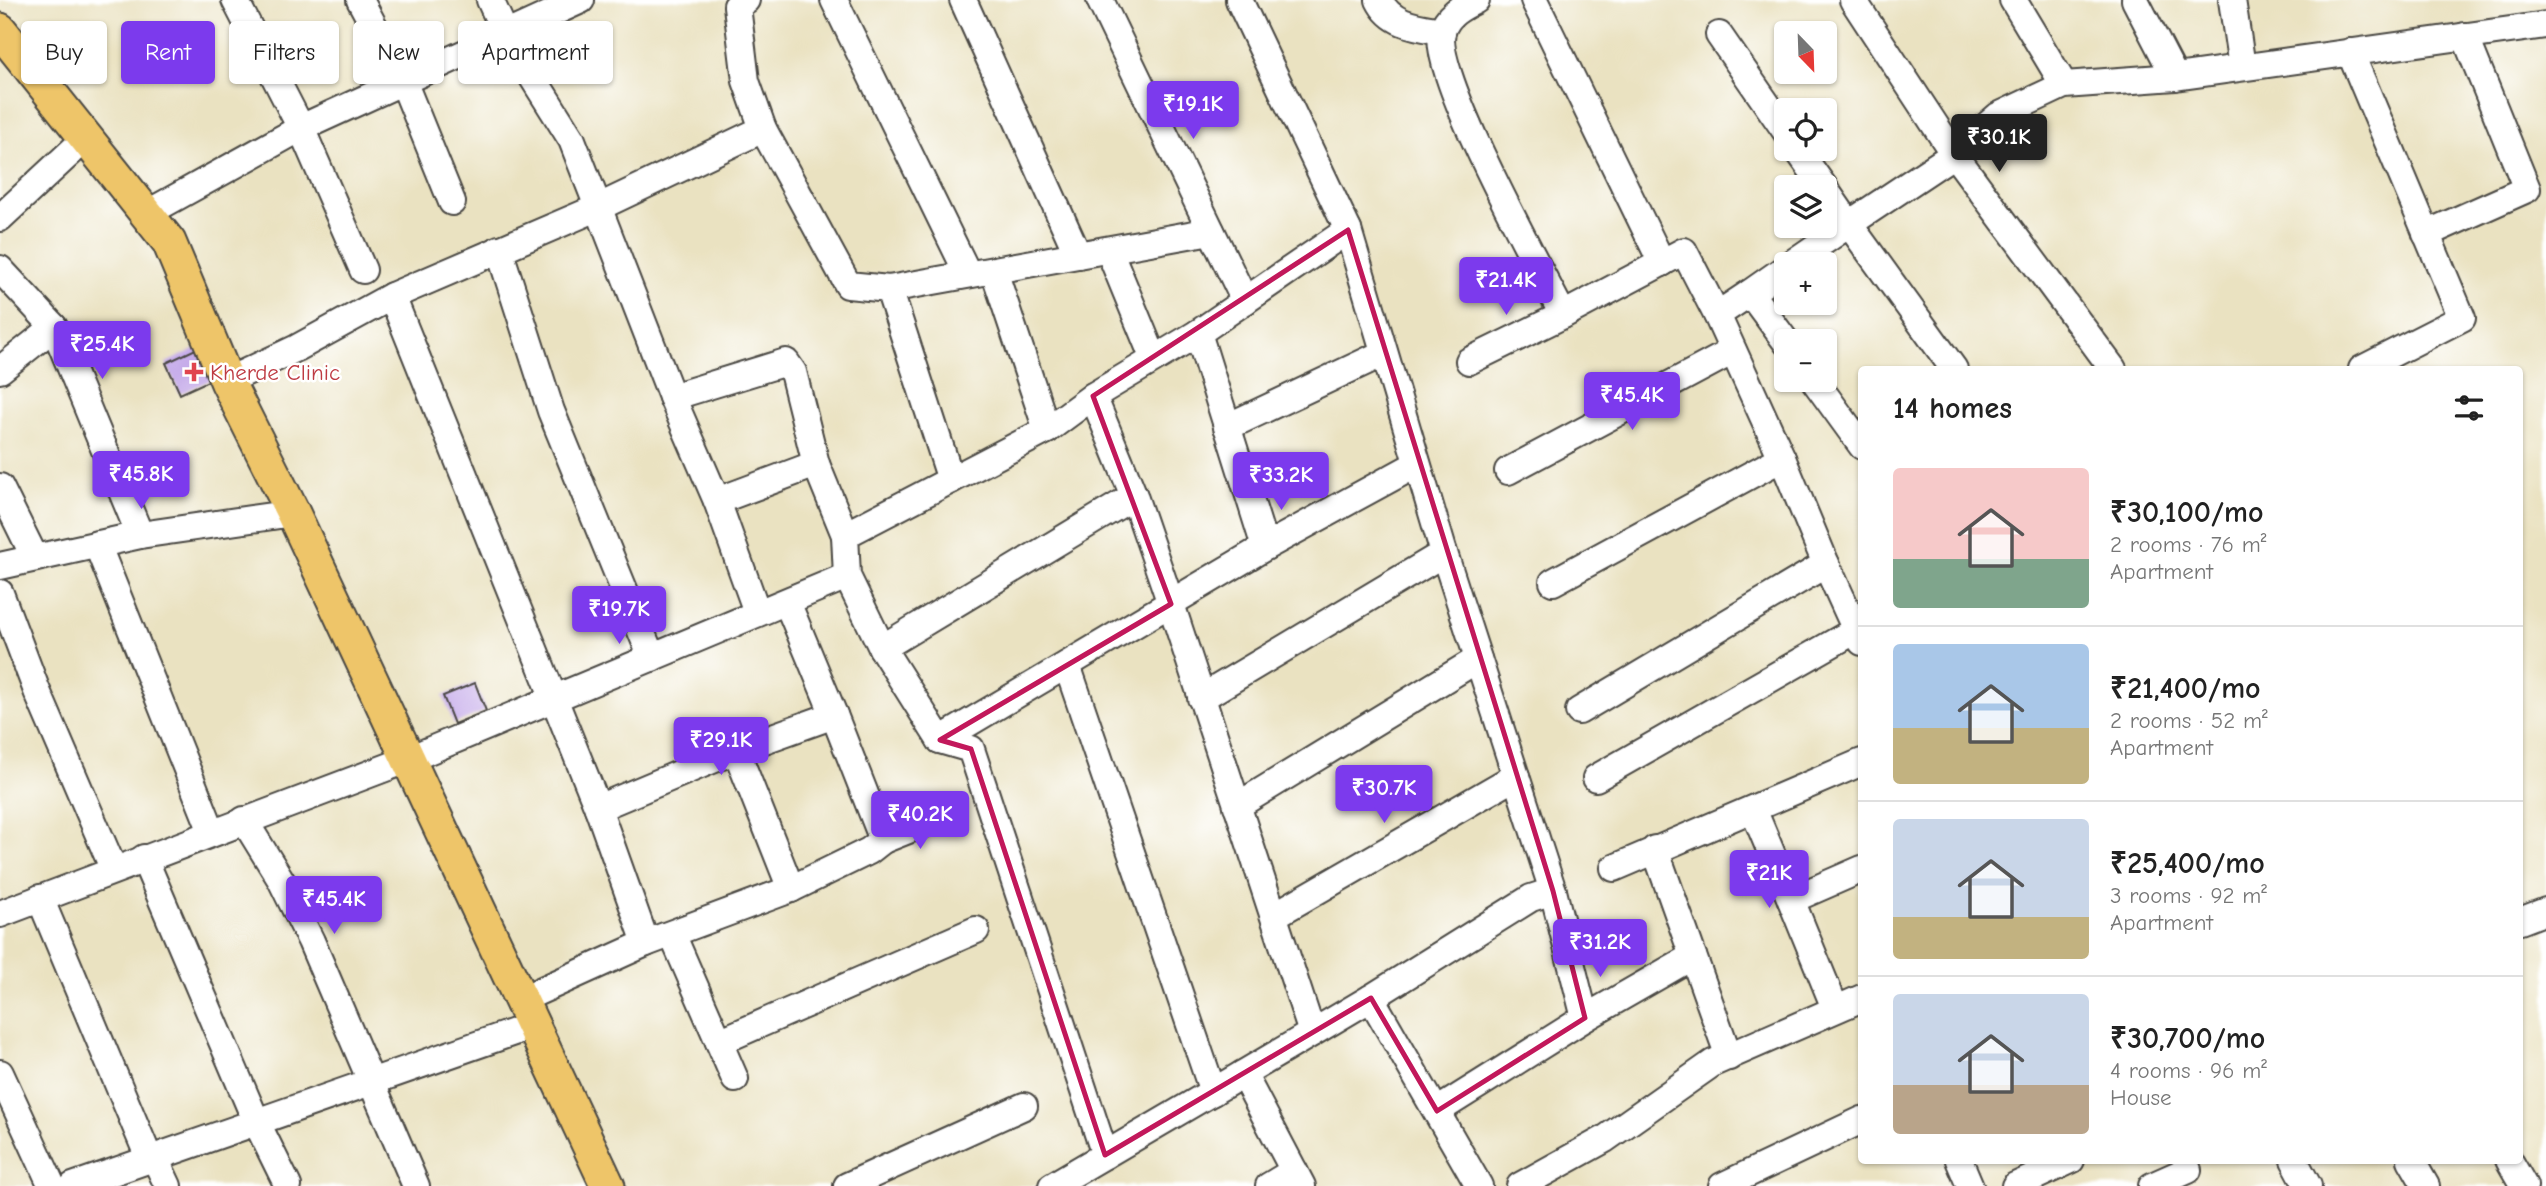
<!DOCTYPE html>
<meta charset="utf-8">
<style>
:root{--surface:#fff;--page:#f2f2f2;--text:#222;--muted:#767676;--line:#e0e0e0;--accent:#7c3aed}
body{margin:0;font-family:"Comic Neue",sans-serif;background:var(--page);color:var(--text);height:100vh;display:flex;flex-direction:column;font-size:26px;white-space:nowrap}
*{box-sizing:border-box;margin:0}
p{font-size:23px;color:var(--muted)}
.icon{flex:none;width:38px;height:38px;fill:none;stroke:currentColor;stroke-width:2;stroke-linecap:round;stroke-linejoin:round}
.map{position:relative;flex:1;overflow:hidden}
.side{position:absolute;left:1858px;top:366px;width:665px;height:798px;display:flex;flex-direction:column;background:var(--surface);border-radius:7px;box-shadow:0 2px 5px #0004}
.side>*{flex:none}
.guide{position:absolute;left:21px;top:21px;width:665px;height:63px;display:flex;gap:14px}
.needle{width:46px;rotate:157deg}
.fabs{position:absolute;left:1774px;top:21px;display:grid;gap:14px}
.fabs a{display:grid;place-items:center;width:63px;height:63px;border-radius:7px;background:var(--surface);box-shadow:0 2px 5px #0004;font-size:35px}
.price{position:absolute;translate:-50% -60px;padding:0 16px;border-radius:7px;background:var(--accent);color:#fff;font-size:23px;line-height:46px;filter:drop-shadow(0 2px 4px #0008)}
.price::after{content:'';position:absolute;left:50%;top:42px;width:21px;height:16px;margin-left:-10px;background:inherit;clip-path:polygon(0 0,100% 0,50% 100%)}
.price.active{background:#222;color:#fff}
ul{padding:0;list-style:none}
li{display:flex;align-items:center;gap:21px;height:175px;padding:0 35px}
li+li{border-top:2px solid var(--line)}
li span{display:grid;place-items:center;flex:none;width:196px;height:140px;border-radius:7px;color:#555}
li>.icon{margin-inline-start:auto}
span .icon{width:84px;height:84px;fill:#fffc;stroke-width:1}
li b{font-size:30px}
h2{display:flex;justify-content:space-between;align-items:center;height:84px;padding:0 35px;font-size:30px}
.chip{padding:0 24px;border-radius:7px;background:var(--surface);box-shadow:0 2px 5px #0004;font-size:24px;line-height:63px}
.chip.active{background:var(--accent);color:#fff}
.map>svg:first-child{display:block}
</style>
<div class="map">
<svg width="2546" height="1186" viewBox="0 0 2546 1186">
<rect width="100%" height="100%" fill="#fff"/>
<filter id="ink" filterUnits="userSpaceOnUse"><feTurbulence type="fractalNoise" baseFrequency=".0143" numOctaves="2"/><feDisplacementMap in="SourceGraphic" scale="14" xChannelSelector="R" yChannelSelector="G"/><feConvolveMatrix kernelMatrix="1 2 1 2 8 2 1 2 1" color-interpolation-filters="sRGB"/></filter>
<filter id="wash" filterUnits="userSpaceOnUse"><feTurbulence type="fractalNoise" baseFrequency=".00686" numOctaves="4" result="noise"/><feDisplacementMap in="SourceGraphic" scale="28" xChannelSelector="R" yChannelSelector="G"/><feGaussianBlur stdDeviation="1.57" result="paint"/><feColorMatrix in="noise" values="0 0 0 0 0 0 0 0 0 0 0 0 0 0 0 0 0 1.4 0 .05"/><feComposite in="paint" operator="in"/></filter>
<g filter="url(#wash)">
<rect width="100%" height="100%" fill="#eae2c1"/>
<g id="blocks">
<g fill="#c5aae9">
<polygon points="204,345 219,376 180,394 166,363"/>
<polygon points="475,683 486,711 454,724 443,696"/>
</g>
</g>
</g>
<g filter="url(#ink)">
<use href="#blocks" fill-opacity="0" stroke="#484642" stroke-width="2"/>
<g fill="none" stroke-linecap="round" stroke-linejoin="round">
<defs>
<g id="minor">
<polyline points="235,0 301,128 363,270"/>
<polyline points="360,0 403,81 452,202"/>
<polyline points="490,0 506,35 572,140 672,397 717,501 757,612"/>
<polyline points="834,0 968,274"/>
<polyline points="963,0 1078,255"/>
<polyline points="1100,0 1245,301"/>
<polyline points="1239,0 1348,230 1444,553 1553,891 1585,1018 1693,956"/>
<path d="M1379 0C1391 25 1418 27 1442 31"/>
<path d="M1476 0C1462 7 1446 15 1442 32 1431 74 1539 267 1563 315L1684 251 1717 315"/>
<polyline points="1534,0 1662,263"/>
<polyline points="1853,0 1954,154 2113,369"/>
<polyline points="2013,0 2064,85"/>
<polyline points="2135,0 2175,77"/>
<polyline points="2232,0 2242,67"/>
<polyline points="1719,35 1787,133"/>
<polyline points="2350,52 2462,318 2362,369"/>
<polyline points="763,129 848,285 889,289 1211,231"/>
<polyline points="1797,149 1824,187"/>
<polyline points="146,214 301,128 581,0"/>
<polyline points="0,218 85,139"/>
<polyline points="2426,234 2527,189 2465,36"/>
<polyline points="499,249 551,411 652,658"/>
<polyline points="1109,250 1153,357"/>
<polyline points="1791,264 1849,224 1825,189"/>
<polyline points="1787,267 1750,293 1787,343"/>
<polyline points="0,269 54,327 140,535"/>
<polyline points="994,271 1047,430"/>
<polyline points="889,289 951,480"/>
<polyline points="1750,293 1717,315 1782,458"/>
<polyline points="392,296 598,808 646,943 520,1000"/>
<polyline points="1198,333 1265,547"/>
<polyline points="1469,361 1563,315"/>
<polyline points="1954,369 1849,224 1954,154 1998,116 2064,85 2175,77 2546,25"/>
<polyline points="0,370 54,327"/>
<polyline points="1814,380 1862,446"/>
<polyline points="227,381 297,348 392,296 597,208 763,129 746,81 737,6 746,0"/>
<polyline points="1093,396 1134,496 1171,604 1312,1033"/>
<polyline points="672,397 786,362 793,372 816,464 845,535"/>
<polyline points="1227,427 1384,353"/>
<polyline points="1508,471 1733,351"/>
<polyline points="0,487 35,558"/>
<polyline points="717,501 816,464"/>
<polyline points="97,544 212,832"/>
<polyline points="0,566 140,535 293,513"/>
<polyline points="1553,582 1782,458 1826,564"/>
<polyline points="0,593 37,691 114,870"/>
<polyline points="882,648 1134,496"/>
<polyline points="1067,665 1213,1092"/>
<polyline points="1201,698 1444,553"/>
<polyline points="1579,711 1826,564 1856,630 1862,627"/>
<polyline points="940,740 1265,547 1417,464"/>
<polyline points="1596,778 1856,630 1862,642"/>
<polyline points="1237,806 1478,659"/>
<polyline points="598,808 736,750"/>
<polyline points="1753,809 1791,900"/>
<polyline points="244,820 281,880 311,941 416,1186"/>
<polyline points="883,840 941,817"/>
<polyline points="1655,849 1729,1057"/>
<polyline points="144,858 256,1121 288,1186"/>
<polyline points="1614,868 1862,762"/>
<polyline points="791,889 869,851 883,840 834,715"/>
<polyline points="40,898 149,1158"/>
<polyline points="0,914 409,759 847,576"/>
<polyline points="1275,915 1516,776"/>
<polyline points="2520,921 2546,911"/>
<polyline points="672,934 719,1042 976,930"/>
<polyline points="646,943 791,889 736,750 834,715 787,602"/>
<polyline points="1371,998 1531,898 1553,891"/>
<polyline points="1835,1008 1791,900 1862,869"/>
<polyline points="719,1042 735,1079"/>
<polyline points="0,1073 52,1186"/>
<polyline points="1243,1074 1371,998 1479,1186"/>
<polyline points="1437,1111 1585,1018"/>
<polyline points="1105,1155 971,749 940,740 882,648 847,576 845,535 1047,430 1093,396 1198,333 1348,230"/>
<polyline points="154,1156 168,1186"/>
<polyline points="1959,1160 1970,1186"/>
<polyline points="2294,1160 2308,1186"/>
<polyline points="2411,1160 2426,1186"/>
<polyline points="2509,1160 2524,1186"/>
<polyline points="73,1186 531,1026"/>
<polyline points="847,1186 1024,1106"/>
<polyline points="1052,1186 1243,1074 1302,1186"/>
<polyline points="1269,1186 1294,1171"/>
<polyline points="1520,1186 1605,1139 1713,1063 1862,998"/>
<polyline points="1722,1186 1862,1120"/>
<polyline points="2015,1186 2071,1160"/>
<polyline points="2152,1186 2188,1170"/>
</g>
<polyline id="major" points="0,30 169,242 227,381 293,513 608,1186"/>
</defs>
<use href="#minor" stroke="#484642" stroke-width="30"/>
<use href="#major" stroke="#484642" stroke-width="37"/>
<use href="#minor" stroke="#fff" stroke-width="26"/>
<use href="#major" stroke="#eec569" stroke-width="33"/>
</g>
</g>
<path fill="none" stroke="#c2185b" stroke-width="5" stroke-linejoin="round" d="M1348 230 1553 891 1585 1018 1437 1111 1371 998 1105 1155 971 749 940 740 1171 604 1093 396Z"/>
<path fill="#e0444e" stroke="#fff" stroke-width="2.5" d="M190.5 361.5h7v7h7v7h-7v7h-7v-7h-7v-7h7z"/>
<g text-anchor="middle" stroke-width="5" stroke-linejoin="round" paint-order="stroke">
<g font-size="23" fill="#be3a42" stroke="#fff" text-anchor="start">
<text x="210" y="380">Kherde Clinic</text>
</g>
</g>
</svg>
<div class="fabs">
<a><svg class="needle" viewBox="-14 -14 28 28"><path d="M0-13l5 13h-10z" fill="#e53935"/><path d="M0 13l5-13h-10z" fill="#767676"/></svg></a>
<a><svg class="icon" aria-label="locate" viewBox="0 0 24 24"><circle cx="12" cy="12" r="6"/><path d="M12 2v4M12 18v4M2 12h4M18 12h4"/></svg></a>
<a><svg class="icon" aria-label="layers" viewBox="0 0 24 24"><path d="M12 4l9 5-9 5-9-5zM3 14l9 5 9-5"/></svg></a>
<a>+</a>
<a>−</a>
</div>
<b class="price" style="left:1193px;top:141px">₹19.1K</b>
<b class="price active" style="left:1999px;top:174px">₹30.1K</b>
<b class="price" style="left:1506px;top:317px">₹21.4K</b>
<b class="price" style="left:102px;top:381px">₹25.4K</b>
<b class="price" style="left:1632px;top:432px">₹45.4K</b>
<b class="price" style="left:141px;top:511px">₹45.8K</b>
<b class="price" style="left:1281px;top:512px">₹33.2K</b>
<b class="price" style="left:619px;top:646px">₹19.7K</b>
<b class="price" style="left:721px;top:777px">₹29.1K</b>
<b class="price" style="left:1384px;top:825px">₹30.7K</b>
<b class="price" style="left:920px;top:851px">₹40.2K</b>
<b class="price" style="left:1769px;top:910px">₹21K</b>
<b class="price" style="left:334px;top:936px">₹45.4K</b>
<b class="price" style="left:1600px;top:979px">₹31.2K</b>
<div class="guide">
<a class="chip">Buy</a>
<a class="chip active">Rent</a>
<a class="chip">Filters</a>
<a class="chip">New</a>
<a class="chip">Apartment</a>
</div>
<section class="side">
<h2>14 homes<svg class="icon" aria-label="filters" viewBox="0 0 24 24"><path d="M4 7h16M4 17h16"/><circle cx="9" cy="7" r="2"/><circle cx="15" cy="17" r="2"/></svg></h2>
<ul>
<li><span style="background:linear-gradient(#f6c9c9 65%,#7fa58c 0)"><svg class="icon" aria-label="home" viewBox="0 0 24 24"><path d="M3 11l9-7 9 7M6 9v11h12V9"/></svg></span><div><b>₹30,100/mo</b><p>2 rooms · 76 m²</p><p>Apartment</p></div></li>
<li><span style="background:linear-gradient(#a9c7e8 60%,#c2b280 0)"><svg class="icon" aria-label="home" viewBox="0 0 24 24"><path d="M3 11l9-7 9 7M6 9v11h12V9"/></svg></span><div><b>₹21,400/mo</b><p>2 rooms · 52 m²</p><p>Apartment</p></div></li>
<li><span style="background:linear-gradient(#c9d6e8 70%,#c2b280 0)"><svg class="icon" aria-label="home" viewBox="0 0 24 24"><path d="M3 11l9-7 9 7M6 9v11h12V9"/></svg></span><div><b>₹25,400/mo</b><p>3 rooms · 92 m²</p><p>Apartment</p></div></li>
<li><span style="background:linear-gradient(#c9d6e8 65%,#b9a48a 0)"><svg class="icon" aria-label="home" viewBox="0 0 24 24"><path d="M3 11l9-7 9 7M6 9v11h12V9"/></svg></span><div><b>₹30,700/mo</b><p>4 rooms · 96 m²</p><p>House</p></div></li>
</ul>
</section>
</div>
